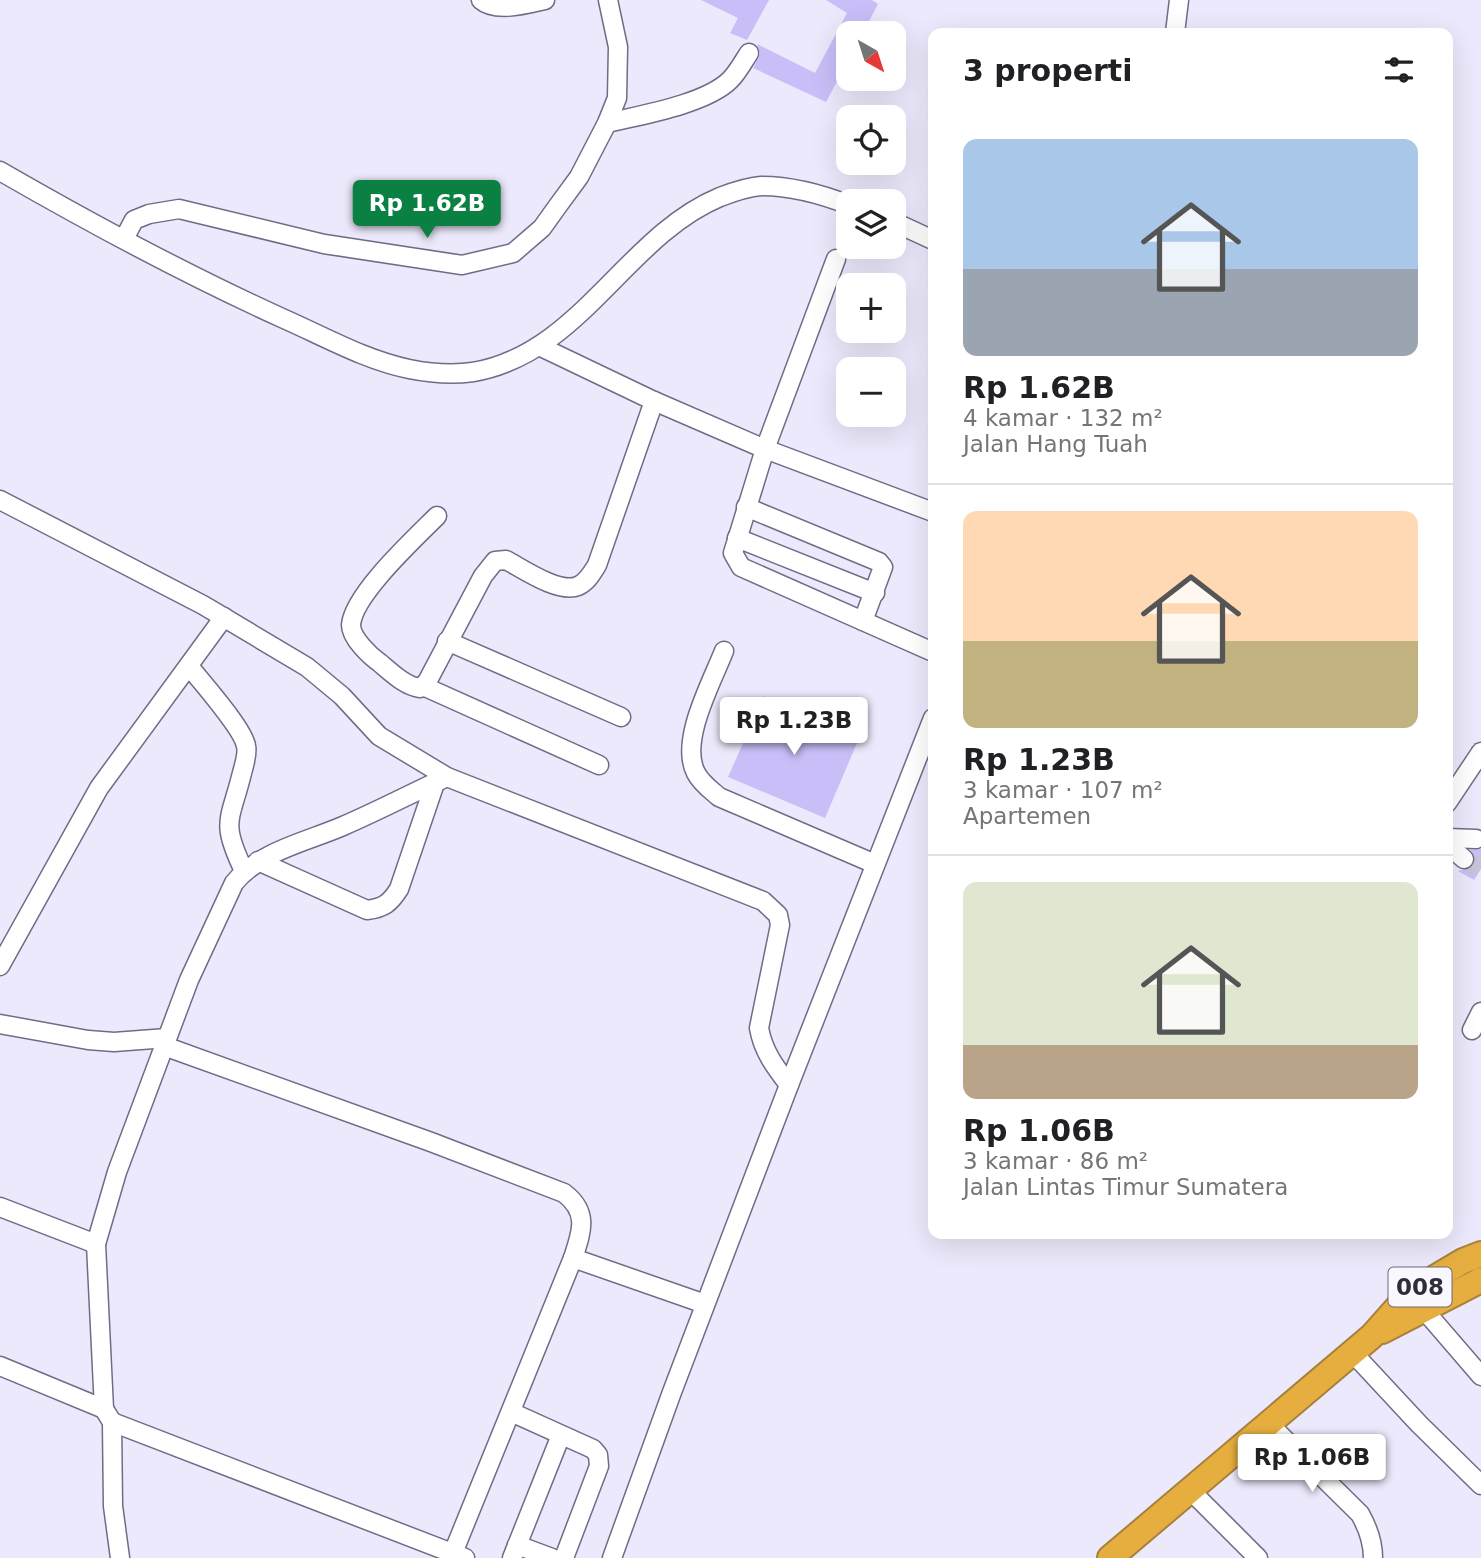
<!DOCTYPE html>
<html lang="id">
<meta charset="utf-8">
<style>
:root{--surface:#fff;--page:#f6f6f6;--text:#202124;--muted:#757577;--line:#e0e0e0;--accent:#0b8043}
body{margin:0;font-family:"DejaVu Sans",sans-serif;background:var(--page);color:var(--text);height:100vh;display:flex;flex-direction:column;font-size:26px;white-space:nowrap}
*{box-sizing:border-box;margin:0}
p{font-size:23px;color:var(--muted)}
.icon{flex:none;width:38px;height:38px;fill:none;stroke:currentColor;stroke-width:2;stroke-linecap:round;stroke-linejoin:round}
.map{position:relative;flex:1;overflow:hidden}
.details{position:absolute;left:928px;top:28px;width:525px;height:1211px;display:flex;flex-direction:column;background:var(--surface);border-radius:14px;box-shadow:0 7px 28px #0002}
.details>*{flex:none}
.needle{width:46px;rotate:141deg}
.controls{position:absolute;left:836px;top:21px;display:grid;gap:14px}
.controls a{display:grid;place-items:center;width:70px;height:70px;border-radius:14px;background:var(--surface);box-shadow:0 7px 28px #0002;font-size:35px}
.price{position:absolute;translate:-50% -60px;padding:0 16px;border-radius:7px;background:#fff;color:#222;font-size:23px;line-height:46px;filter:drop-shadow(0 2px 4px #0008)}
.price::after{content:'';position:absolute;left:50%;top:42px;width:21px;height:16px;margin-left:-10px;background:inherit;clip-path:polygon(0 0,100% 0,50% 100%)}
.price.on{background:var(--accent);color:#fff}
ul{padding:0;list-style:none}
li{display:grid;align-content:center;gap:14px;height:371px;padding:0 35px}
li+li{border-top:2px solid var(--line)}
li span{display:grid;place-items:center;height:217px;border-radius:14px;color:#555}
li>.icon{margin-inline-start:auto}
span .icon{width:126px;height:126px;fill:#fffc;stroke-width:1}
li b{font-size:30px}
h2{display:flex;justify-content:space-between;align-items:center;height:84px;padding:0 35px;font-size:30px}
.map>svg:first-child{display:block}
</style>
<div class="map">
<svg width="1481" height="1558" viewBox="0 0 1481 1558">
<rect width="100%" height="100%" fill="#ece9fc"/>
<g fill="#cabef8">
<polygon points="701,0 769,0 747,40 730,33 738,18"/>
<polygon points="826,0 872,0 878,4 863,33 849,33 849,59 826,102 753,68 760,54 757,44 815,73 847,13"/>
<polygon points="764,696 860,736 825,818 728,777"/>
<polygon points="1481,849 1481,869 1474,880 1458,871 1472,867 1475,861 1471,850"/>
</g>
<g fill="none" stroke-linecap="round" stroke-linejoin="round">
<polyline stroke="#c6c3d5" stroke-width="18" stroke-dasharray="18 9" stroke-linecap="butt" points="1464,859 1481,869"/>
<defs>
<g id="minor">
<path d="M481 0C496 13 527 4 545 0"/>
<polyline points="1175,33 1179,0"/>
<path d="M607 123C641 115 706 104 730 80 738 72 743 62 749 53"/>
<path d="M0 171C92 224 185 274 282 318 323 336 365 360 409 369 429 373 453 375 473 372 580 354 626 236 720 197 733 192 747 187 761 186 791 186 821 194 849 205"/>
<polyline points="894,222 933,240"/>
<polyline points="124,239 134,220 149,214 179,209 324,244 462,265 513,253 542,228 557,207 579,177 607,123 617,98 618,47 608,0"/>
<polyline points="836,259 765,449 733,553 741,567 933,652"/>
<polyline points="539,346 654,401 765,449 933,512"/>
<path d="M0 500 203 605 307 667 342 696 379 736 447 777 763 901 778 915 780 925 759 1028C763 1051 775 1067 789 1085"/>
<polyline points="746,507 879,562 883,567 863,621"/>
<path d="M437 516C415 538 353 595 351 625 351 638 370 656 380 663 392 673 405 686 420 688L427 682 483 576 495 561 506 560C523 569 559 594 578 586 587 582 592 573 597 565L654 401"/>
<polyline points="737,538 875,593"/>
<polyline points="447,641 621,717"/>
<path d="M724 651C712 682 679 741 696 773 701 783 711 790 719 797L875 864"/>
<path d="M189 666C202 683 243 728 246 746 248 754 244 765 242 773 230 822 220 821 244 871"/>
<polyline points="423,686 599,765"/>
<polyline points="1447,803 1481,752"/>
<polyline points="1447,838 1476,839"/>
<polyline points="1447,844 1464,859"/>
<path d="M258 861 367 910C384 908 390 903 399 889L435 783"/>
<polyline points="0,966 99,788 224,617"/>
<polyline points="0,1024 88,1040 114,1042 167,1038"/>
<polyline points="1472,1030 1481,1012"/>
<path d="M164 1046 431 1142 564 1193C589 1212 582 1231 573 1258L453 1553"/>
<polyline points="0,1207 96,1244"/>
<polyline points="573,1258 705,1304"/>
<polyline points="1425,1311 1481,1376"/>
<polyline points="1352,1352 1419,1424 1481,1485"/>
<polyline points="0,1366 104,1409 112,1422 113,1506 120,1558"/>
<path d="M104 1409 96 1244 117 1172 189 980 234 883C260 851 306 842 343 826 378 811 412 793 447 777"/>
<polyline points="511,1412 593,1449 598,1455 599,1466 564,1558"/>
<polyline points="112,1422 465,1558"/>
<path d="M1269 1424 1360 1514C1368 1528 1373 1541 1373 1558"/>
<polyline points="1191,1491 1258,1558"/>
<polyline points="517,1545 552,1558"/>
<polyline points="512,1558 561,1435"/>
<polyline points="612,1558 672,1392 789,1085 933,718"/>
</g>
<g id="highway">
<polyline points="1382,1331 1481,1280"/>
<polyline points="1110,1558 1372,1336 1411,1292 1463,1261 1481,1254"/>
</g>
</defs>
<use href="#minor" stroke="#716b87" stroke-width="21"/>
<use href="#highway" stroke="#a6813d" stroke-width="28"/>
<use href="#minor" stroke="#fff" stroke-width="18"/>
<use href="#highway" stroke="#e6ae3e" stroke-width="24"/>
</g>
<g text-anchor="middle" stroke-width="5" stroke-linejoin="round" paint-order="stroke">
<rect fill="#f9f8fe" stroke="#6c6a75" stroke-width="2" x="1388.5" y="1267.5" width="63" height="39" rx="5"/>
<g font-size="23" font-weight="bold" fill="#302d3a">
<text x="1420" y="1295">008</text>
</g>
</g>
</svg>
<div class="controls">
<a><svg class="needle" viewBox="-14 -14 28 28"><path d="M0-13l5 13h-10z" fill="#e53935"/><path d="M0 13l5-13h-10z" fill="#757577"/></svg></a>
<a><svg class="icon" aria-label="locate" viewBox="0 0 24 24"><circle cx="12" cy="12" r="6"/><path d="M12 2v4M12 18v4M2 12h4M18 12h4"/></svg></a>
<a><svg class="icon" aria-label="layers" viewBox="0 0 24 24"><path d="M12 4l9 5-9 5-9-5zM3 14l9 5 9-5"/></svg></a>
<a>+</a>
<a>−</a>
</div>
<b class="price on" style="left:427px;top:240px">Rp 1.62B</b>
<b class="price" style="left:794px;top:757px">Rp 1.23B</b>
<b class="price" style="left:1312px;top:1494px">Rp 1.06B</b>
<section class="details">
<h2>3 properti<svg class="icon" aria-label="filters" viewBox="0 0 24 24"><path d="M4 7h16M4 17h16"/><circle cx="9" cy="7" r="2"/><circle cx="15" cy="17" r="2"/></svg></h2>
<ul>
<li><span style="background:linear-gradient(#a9c7e8 60%,#9aa5b1 0)"><svg class="icon" aria-label="home" viewBox="0 0 24 24"><path d="M3 11l9-7 9 7M6 9v11h12V9"/></svg></span><div><b>Rp 1.62B</b><p>4 kamar · 132 m²</p><p>Jalan Hang Tuah</p></div></li>
<li><span style="background:linear-gradient(#ffd9b3 60%,#c2b280 0)"><svg class="icon" aria-label="home" viewBox="0 0 24 24"><path d="M3 11l9-7 9 7M6 9v11h12V9"/></svg></span><div><b>Rp 1.23B</b><p>3 kamar · 107 m²</p><p>Apartemen</p></div></li>
<li><span style="background:linear-gradient(#dfe7d0 75%,#b9a48a 0)"><svg class="icon" aria-label="home" viewBox="0 0 24 24"><path d="M3 11l9-7 9 7M6 9v11h12V9"/></svg></span><div><b>Rp 1.06B</b><p>3 kamar · 86 m²</p><p>Jalan Lintas Timur Sumatera</p></div></li>
</ul>
</section>
</div>
